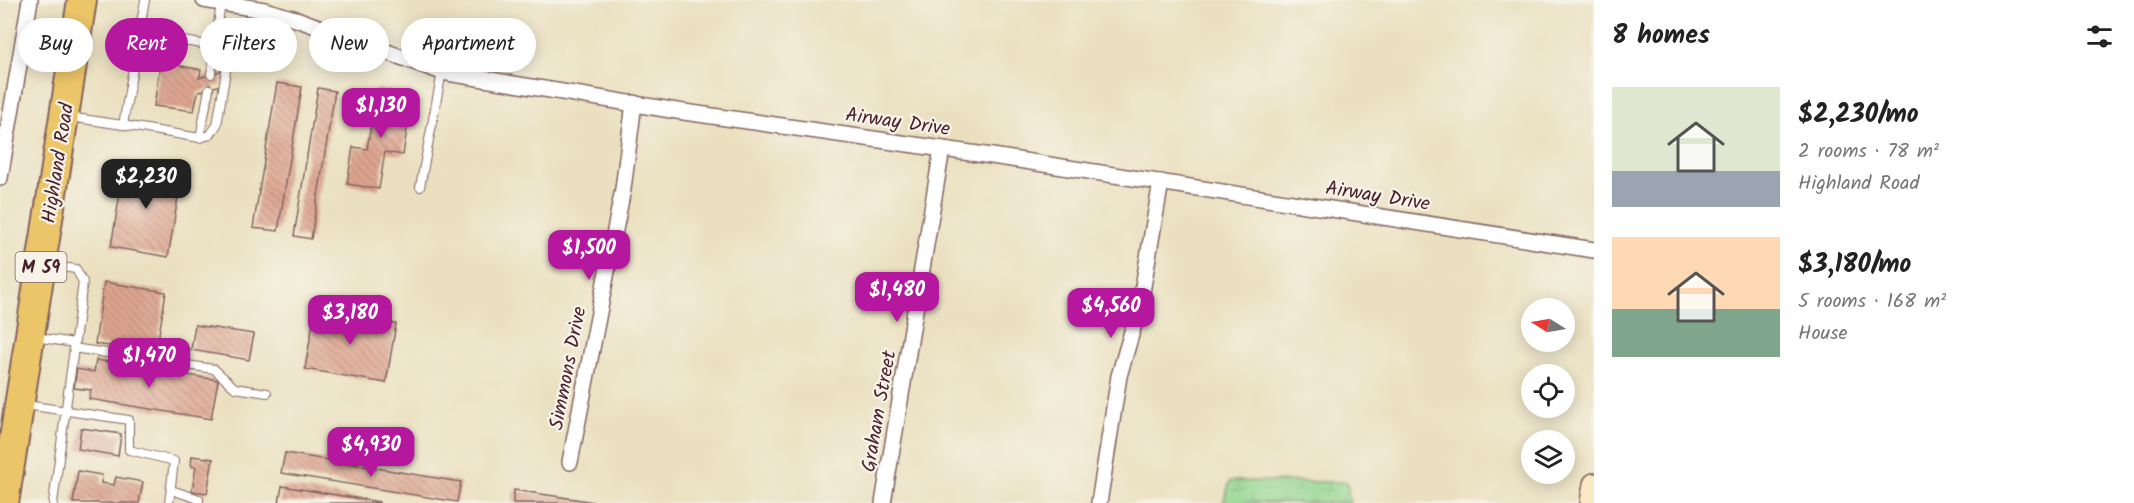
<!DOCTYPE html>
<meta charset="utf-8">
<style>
:root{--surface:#fff;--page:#f6f6f6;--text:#222;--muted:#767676;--accent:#b5179e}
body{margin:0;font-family:Kalam,sans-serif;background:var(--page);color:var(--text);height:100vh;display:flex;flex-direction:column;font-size:22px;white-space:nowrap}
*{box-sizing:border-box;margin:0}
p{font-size:20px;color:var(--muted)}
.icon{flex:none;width:33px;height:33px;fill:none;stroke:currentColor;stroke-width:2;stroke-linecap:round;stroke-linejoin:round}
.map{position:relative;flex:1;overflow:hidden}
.sheet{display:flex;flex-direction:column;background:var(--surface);width:540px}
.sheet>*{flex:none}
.top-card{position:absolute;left:18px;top:18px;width:570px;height:54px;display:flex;gap:12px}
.needle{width:39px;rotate:281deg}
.buttons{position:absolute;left:1521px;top:298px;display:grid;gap:12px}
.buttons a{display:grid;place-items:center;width:54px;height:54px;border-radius:50%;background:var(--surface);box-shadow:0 3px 15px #0003;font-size:30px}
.price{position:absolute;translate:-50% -51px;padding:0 14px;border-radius:12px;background:var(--accent);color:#fff;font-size:20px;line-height:39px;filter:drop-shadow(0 2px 3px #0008)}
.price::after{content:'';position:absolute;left:50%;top:36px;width:18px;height:14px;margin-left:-9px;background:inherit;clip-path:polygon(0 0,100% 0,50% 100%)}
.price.active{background:#222;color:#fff}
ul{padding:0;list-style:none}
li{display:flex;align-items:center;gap:18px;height:150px;padding:0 18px}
li span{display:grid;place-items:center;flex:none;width:168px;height:120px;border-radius:0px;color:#555}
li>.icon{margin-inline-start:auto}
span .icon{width:72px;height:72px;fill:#fffc;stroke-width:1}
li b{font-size:26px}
h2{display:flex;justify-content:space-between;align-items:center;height:72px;padding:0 18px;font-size:26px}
.tag{padding:0 21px;border-radius:27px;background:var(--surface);box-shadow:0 3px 15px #0003;font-size:21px;line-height:54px}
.tag.active{background:var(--accent);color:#fff}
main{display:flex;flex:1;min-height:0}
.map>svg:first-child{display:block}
</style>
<main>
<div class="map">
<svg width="1594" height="503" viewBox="0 0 1594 503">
<defs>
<pattern id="wetland-marsh" width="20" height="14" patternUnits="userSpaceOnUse" patternTransform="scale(1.5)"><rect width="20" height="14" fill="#92d58d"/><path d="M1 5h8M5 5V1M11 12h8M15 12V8" fill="none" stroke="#7fb67a"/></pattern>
<pattern id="building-back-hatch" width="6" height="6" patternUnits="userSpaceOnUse" patternTransform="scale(1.5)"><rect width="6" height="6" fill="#dea690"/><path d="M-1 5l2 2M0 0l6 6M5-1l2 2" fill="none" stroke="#b68776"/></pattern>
</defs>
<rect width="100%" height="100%" fill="#f7f3e8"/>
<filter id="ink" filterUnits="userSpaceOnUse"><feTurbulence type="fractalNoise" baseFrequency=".0167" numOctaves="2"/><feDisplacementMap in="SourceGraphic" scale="12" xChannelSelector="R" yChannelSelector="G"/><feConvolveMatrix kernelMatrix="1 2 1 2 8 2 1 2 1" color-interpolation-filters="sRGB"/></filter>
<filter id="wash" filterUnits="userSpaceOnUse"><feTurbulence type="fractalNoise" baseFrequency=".008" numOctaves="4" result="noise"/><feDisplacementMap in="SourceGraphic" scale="24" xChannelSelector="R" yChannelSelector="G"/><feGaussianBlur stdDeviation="1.35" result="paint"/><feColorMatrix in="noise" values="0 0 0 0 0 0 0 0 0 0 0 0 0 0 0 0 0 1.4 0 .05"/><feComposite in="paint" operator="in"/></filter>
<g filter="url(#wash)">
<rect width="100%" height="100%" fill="#eae0bf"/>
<polygon fill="url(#wetland-marsh)" stroke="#6e7a5c" stroke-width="1.5" points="1230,481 1347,482 1350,503 1223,503"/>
<g id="blocks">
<g fill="url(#building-back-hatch)">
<polygon points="160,65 177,65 201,70 199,78 223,70 221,85 198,92 194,111 154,106"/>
<polygon points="277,83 302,87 278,231 253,228"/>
<polygon points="318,88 335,91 311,239 294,236"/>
<polygon points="377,89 412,95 403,155 385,152 379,189 347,184 353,147 367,149"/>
<polygon points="125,163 182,173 168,257 111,247"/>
<polygon points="104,282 166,292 156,352 95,344"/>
<polygon points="315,310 396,324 386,383 305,369"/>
<polygon points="195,325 254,334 249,360 191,350"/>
<polygon points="96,360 218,380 211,419 89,399 91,390 74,388 77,369 94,372"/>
<polygon points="81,428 121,434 118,456 78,449"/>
<polygon points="285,453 461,482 457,502 281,473"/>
<polygon points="192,456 213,459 207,493 192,491 196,467 191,466"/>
<polygon points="78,471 102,475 101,483 114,485 116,477 143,482 139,503 73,503"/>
<polygon points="282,486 379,502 379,503 279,503"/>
<polygon points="514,490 594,502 594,503 513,503"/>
</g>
</g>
</g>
<g filter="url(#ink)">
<use href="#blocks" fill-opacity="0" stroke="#82635f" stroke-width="1.5"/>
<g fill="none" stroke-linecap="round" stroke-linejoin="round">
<defs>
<g id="lane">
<polyline points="211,74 221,3"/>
<polyline points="69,117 123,125 145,0"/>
<polyline points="123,125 200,138 210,135 217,125 228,59 215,46 139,34"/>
<polyline points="200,138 209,89"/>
<polyline points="420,187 442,72"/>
<polyline points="46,265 76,269 83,282 53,503"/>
<polyline points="35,337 74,343"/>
<polyline points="73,348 214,369 235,388 267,393"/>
<polyline points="26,405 129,420 129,450 174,461 169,503"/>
<polyline points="171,490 199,499 199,503"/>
</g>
<g id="street">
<polyline points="204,0 264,10 299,20 442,72 677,111 992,156 1594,250"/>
<polyline points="0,178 30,0"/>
<polyline points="570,462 623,189 634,103"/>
<polyline points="883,503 942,149"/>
<polyline points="1099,503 1119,376 1140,304 1161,182"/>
</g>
<polyline id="secondary" points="1591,503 1594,484"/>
<polyline id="highway" points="4,503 82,0"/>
</defs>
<use href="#lane" stroke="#82635f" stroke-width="10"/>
<use href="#street" stroke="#82635f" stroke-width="18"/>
<use href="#secondary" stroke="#82635f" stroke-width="24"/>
<use href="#highway" stroke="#82635f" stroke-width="32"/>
<use href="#lane" stroke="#fff" stroke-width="8"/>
<use href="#street" stroke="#fff" stroke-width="15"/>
<use href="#secondary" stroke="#f8e8c3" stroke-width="21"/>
<use href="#highway" stroke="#edc569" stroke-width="28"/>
</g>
</g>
<g text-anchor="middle" stroke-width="4.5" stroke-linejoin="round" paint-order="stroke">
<rect fill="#f7f3e8" stroke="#7e5f64" stroke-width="1.5" x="15.5" y="252" width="51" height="30" rx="4.5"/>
<g font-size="18" font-weight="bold" fill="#4a1f2b">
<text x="41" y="273">M 59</text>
</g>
<g font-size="20" fill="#4a1f2b" stroke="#f7f3e8">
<text transform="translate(898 121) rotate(8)" y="7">Airway Drive</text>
<text transform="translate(57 163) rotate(-81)" y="7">Highland Road</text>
<text transform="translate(1378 195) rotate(9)" y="7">Airway Drive</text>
<text transform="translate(567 368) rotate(-79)" y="7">Simmons Drive</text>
<text transform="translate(878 411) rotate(-80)" y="7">Graham Street</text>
</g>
</g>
</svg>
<div class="buttons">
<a><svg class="needle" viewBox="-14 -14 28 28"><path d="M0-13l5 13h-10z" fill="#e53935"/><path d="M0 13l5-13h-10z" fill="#767676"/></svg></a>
<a><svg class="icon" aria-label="locate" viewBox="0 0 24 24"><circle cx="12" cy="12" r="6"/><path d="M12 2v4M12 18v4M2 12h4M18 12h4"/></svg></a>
<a><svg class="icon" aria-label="layers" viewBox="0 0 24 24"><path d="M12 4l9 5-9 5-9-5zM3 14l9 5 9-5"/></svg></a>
</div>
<b class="price" style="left:381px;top:139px">$1,130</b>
<b class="price active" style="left:146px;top:210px">$2,230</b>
<b class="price" style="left:589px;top:281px">$1,500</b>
<b class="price" style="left:897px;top:323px">$1,480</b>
<b class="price" style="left:1111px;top:339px">$4,560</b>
<b class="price" style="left:350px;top:346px">$3,180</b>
<b class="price" style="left:149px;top:389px">$1,470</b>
<b class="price" style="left:371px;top:478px">$4,930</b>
<div class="top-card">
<a class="tag">Buy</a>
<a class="tag active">Rent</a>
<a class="tag">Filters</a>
<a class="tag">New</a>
<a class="tag">Apartment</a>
</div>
</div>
<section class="sheet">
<h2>8 homes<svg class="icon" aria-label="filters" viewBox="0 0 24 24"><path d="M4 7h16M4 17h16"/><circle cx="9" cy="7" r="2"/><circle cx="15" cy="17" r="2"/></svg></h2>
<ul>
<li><span style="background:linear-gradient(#dfe7d0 70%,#9aa5b1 0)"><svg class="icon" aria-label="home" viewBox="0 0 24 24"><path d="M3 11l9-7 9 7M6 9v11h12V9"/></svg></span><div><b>$2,230/mo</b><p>2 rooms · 78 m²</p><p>Highland Road</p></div></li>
<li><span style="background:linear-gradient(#ffd9b3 60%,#7fa58c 0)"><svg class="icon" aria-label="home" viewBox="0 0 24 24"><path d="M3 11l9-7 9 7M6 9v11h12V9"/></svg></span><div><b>$3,180/mo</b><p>5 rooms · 168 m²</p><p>House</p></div></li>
</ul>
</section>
</main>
